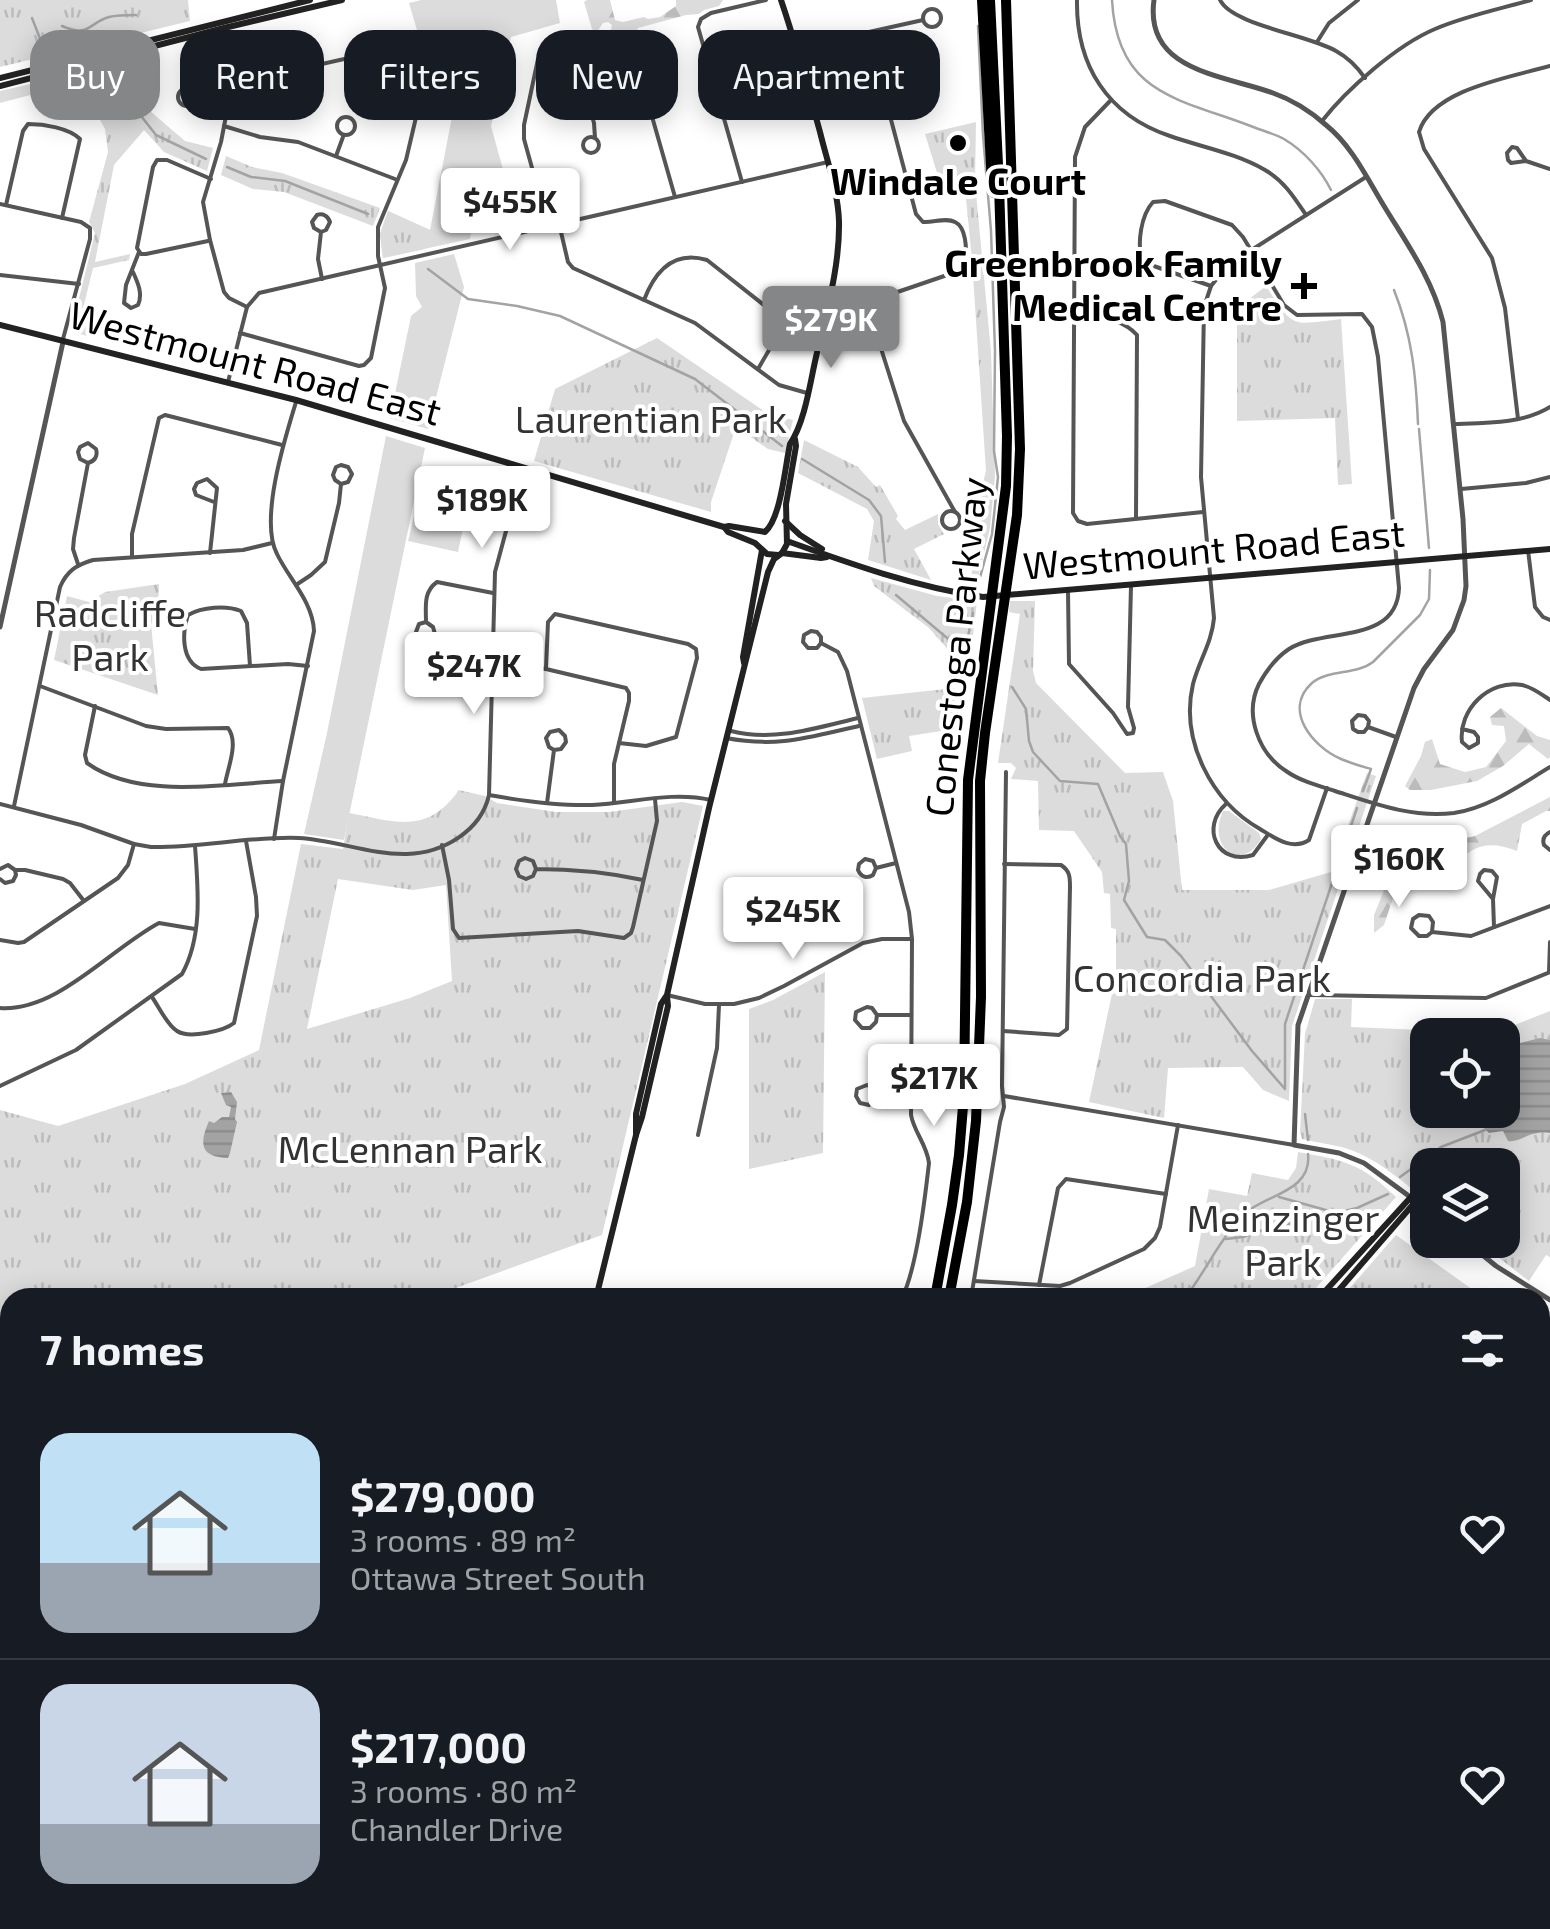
<!DOCTYPE html>
<meta charset="utf-8">
<style>
:root{--surface:#171b24;--page:#242831;--text:#f1f3f6;--muted:#9ea1a6;--line:#363941;--accent:#858687}
body{margin:0;font-family:"Exo 2",sans-serif;background:var(--page);color:var(--text);height:100vh;display:flex;flex-direction:column;font-size:38px;white-space:nowrap}
*{box-sizing:border-box;margin:0}
p{font-size:32px;color:var(--muted)}
.icon{flex:none;width:55px;height:55px;fill:none;stroke:currentColor;stroke-width:2;stroke-linecap:round;stroke-linejoin:round}
.map{position:relative;flex:1;overflow:hidden}
.panel{position:absolute;left:0px;top:1288px;width:1550px;height:642px;display:flex;flex-direction:column;background:var(--surface);border-radius:30px 30px 0 0;box-shadow:0 5px 25px #0003}
.panel>*{flex:none}
.guide{position:absolute;left:30px;top:30px;width:1000px;height:90px;display:flex;gap:20px}
.fabs{position:absolute;left:1410px;top:1018px;display:grid;gap:20px}
.fabs a{display:grid;place-items:center;width:110px;height:110px;border-radius:20px;background:var(--surface);box-shadow:0 5px 25px #0003;font-size:50px}
.price{position:absolute;translate:-50% -85px;padding:0 22px;border-radius:10px;background:#fff;color:#222;font-size:32px;line-height:65px;filter:drop-shadow(0 2px 5px #0008)}
.price::after{content:'';position:absolute;left:50%;top:60px;width:30px;height:22px;margin-left:-15px;background:inherit;clip-path:polygon(0 0,100% 0,50% 100%)}
.price.selected{background:var(--accent);color:#fff}
ul{padding:0;list-style:none}
li{display:flex;align-items:center;gap:30px;height:250px;padding:0 40px}
li+li{border-top:2px solid var(--line)}
li span{display:grid;place-items:center;flex:none;width:280px;height:200px;border-radius:30px;color:#555}
li>.icon{margin-inline-start:auto}
span .icon{width:120px;height:120px;fill:#fffc;stroke-width:1}
li b{font-size:42px}
h2{display:flex;justify-content:space-between;align-items:center;height:120px;padding:0 40px;font-size:42px}
.tag{padding:0 35px;border-radius:30px;background:var(--surface);box-shadow:0 5px 25px #0003;font-size:35px;line-height:90px}
.tag.selected{background:var(--accent);color:#fff}
.map>svg:first-child{display:block}
</style>
<div class="map">
<svg width="1550" height="1929" viewBox="0 0 1550 1929">
<defs>
<pattern id="forest-firs" width="22" height="20" patternUnits="userSpaceOnUse" patternTransform="scale(2.5)"><rect width="22" height="20" fill="#dcdcdc"/><path d="M5 1l3.5 6h-7zM16 11l3.5 6h-7z" fill="#bbb"/></pattern>
<pattern id="park-tufts" width="24" height="20" patternUnits="userSpaceOnUse" patternTransform="scale(2.5)"><rect width="24" height="20" fill="#dcdcdc"/><path d="M3 7l-1-3M5 7V3M7 7l1-3M15 17l-1-3M17 17v-4M19 17l1-3" fill="none" stroke="#bbb"/></pattern>
<pattern id="water-rules" width="6" height="5" patternUnits="userSpaceOnUse" patternTransform="scale(2.5)"><rect width="6" height="5" fill="#a3a3a3"/><path d="M0 2.5h6" fill="none" stroke="#8b8b8b"/></pattern>
</defs>
<rect width="100%" height="100%" fill="#fff"/>
<g fill="#dcdcdc">
<polygon points="421,0 556,0 560,23 511,37 491,126 509,191 476,204 470,239 383,258 380,234 388,211 430,230 460,76 431,67 433,52 419,37 409,3"/>
<polygon points="454,254 464,287 428,429 390,418 411,316 422,307 416,296 415,263"/>
<polygon points="386,436 425,448 344,840 304,834 327,733"/>
<polygon points="414,517 463,528 458,552 408,541"/>
</g>
<g fill="url(#forest-firs)">
<path d="M587 0H610L615 20 623 22 644 17 648 19 660 17 676 6V0H723L719 6 704 10 699 14 686 15 638 28 637 31 633 34C624 31 619 37 610 34L612 25 608 22 603 23 597 32 592 29 584 2Z"/>
<polygon points="1501,708 1537,736 1550,740 1550,757 1548,759 1529,744 1503,766 1477,781 1431,790 1410,790 1405,786 1421,756 1425,742 1432,739 1440,764 1465,772 1486,767 1506,741 1504,726 1492,725 1490,717"/>
<path d="M1550 797V811H1546L1522 824 1517 851C1489 840 1473 844 1453 867L1437 861 1414 878 1409 887 1393 898 1384 925 1374 933V915L1383 893 1393 852 1416 842H1448L1475 836Z"/>
</g>
<g fill="url(#park-tufts)" fill-rule="evenodd">
<polygon points="0,0 188,0 190,21 0,67"/>
<polygon points="153,56 150,111 185,141 213,148 207,171 164,152 144,130 114,165 95,262 130,254 129,260 93,268 81,317 91,337 77,333 73,323 95,233 89,222 108,152 105,129 98,116 79,102 34,94 0,103 0,91"/>
<polygon points="976,122 975,182 991,352 995,476 990,528 976,586 970,586 977,535 963,511 979,498 986,471 972,260 965,188 916,199 915,196 942,189 925,134"/>
<polygon points="226,156 252,167 282,173 380,208 373,226 284,192 253,189 221,175"/>
<polygon points="388,211 430,230 425,249 383,258 380,234"/>
<path d="M1266 286C1294 329 1291 325 1341 319L1352 484 1338 485 1335 418 1237 421V316L1240 306Z"/>
<polygon points="657,338 767,413 793,420 785,453 768,449 736,427 711,502 711,512 534,461 555,389"/>
<polygon points="804,440 858,467 876,487 880,485 898,516 896,519 905,530 938,514 938,524 944,534 914,549 931,580 868,560 874,521 867,509 798,473"/>
<polygon points="871,578 937,596 977,601 970,661 957,660 929,628 874,586"/>
<polygon points="159,584 158,615 151,624 158,695 54,660 67,596 89,602 105,592"/>
<polygon points="1010,601 1035,601 1033,671 1036,683 1125,773 1163,772 1173,801 1182,890 1269,890 1331,872 1367,773 1376,776 1292,1026 1289,1101 1263,1090 1243,1067 1234,1067 1168,1068 1164,1118 1089,1102 1116,975 1116,929 1111,928 1110,894 1104,893 1102,872 1074,831 1039,830 1038,781 1011,779 1016,768 1011,763 998,763 1020,614 1009,612"/>
<polygon points="955,688 954,729 909,736 912,751 877,759 862,698"/>
<path d="M459 790 485 796 497 803 556 812H609L682 802 703 806 602 1235 431 1297 10 1298V1455L0 1459V1110L58 1126 185 1084 259 1050 301 844 343 849 349 813C396 822 427 835 459 790ZM338 879 413 890 446 885 452 981 410 998 307 1029Z"/>
<path d="M1223 811H1229L1259 833 1261 839C1242 873 1206 848 1223 811Z"/>
<polygon points="825,972 823,1153 749,1169 749,1009 773,1000"/>
<path d="M1315 999H1352L1351 1027 1494 1033 1550 1011V1257L1546 1255 1529 1281 1476 1240H1502V1165H1428L1427 1201C1403 1182 1378 1159 1348 1149 1333 1144 1317 1143 1302 1139L1300 1132 1305 1034ZM1428 1035H1502V1110H1428Z"/>
<path d="M1298 1152C1344 1160 1362 1164 1396 1197L1308 1297H1125L1195 1266 1209 1189 1247 1196 1252 1173 1288 1180 1296 1168Z"/>
<polygon points="1396,1235 1483,1297 1342,1297"/>
</g>
<g fill="url(#water-rules)">
<path d="M1540 1038 1550 1040V1133C1528 1130 1521 1143 1508 1141L1503 1131 1489 1133 1484 1128 1500 1110H1502L1503 1047Z"/>
<path d="M231 1092 237 1102 235 1119 237 1122 230 1153 228 1158C200 1157 199 1144 209 1121L214 1123 222 1117H229L231 1107 226 1105 221 1093Z"/>
</g>
<g fill="none" stroke-linecap="round" stroke-linejoin="round">
<g stroke="#a3a3a3" stroke-width="2.5">
<path d="M1112 0C1117 93 1176 98 1248 125 1260 130 1273 133 1284 139 1304 151 1321 170 1331 190"/>
<polyline points="32,18 48,59"/>
<path d="M62 26C90 38 88 23 109 17 117 15 127 15 136 15"/>
<polyline points="978,26 983,135 991,231 995,351 994,451 998,477 992,534 979,581"/>
<polyline points="98,74 117,80 134,107 156,135 206,159"/>
<polyline points="227,167 251,177 285,181 368,214"/>
<polyline points="428,269 468,299 517,306 560,316 695,379 782,446"/>
<path d="M1394 290C1412 335 1416 376 1418 424"/>
<polyline points="1419,429 1429,548"/>
<polyline points="802,459 869,500 881,516 885,562"/>
<polyline points="896,595 953,643 965,650 973,613"/>
<polyline points="1012,687 1026,709 1029,741 1033,752 1060,781 1098,784 1120,836 1126,844 1129,881 1124,900 1147,937 1165,940 1181,956 1252,1051 1285,1089"/>
<path d="M1363 791 1371 769C1361 766 1350 763 1341 759 1313 747 1282 710 1312 683 1329 669 1356 675 1373 662L1420 615 1429 599 1430 570"/>
<polyline points="1285,1087 1285,1024 1357,808"/>
<polyline points="1305,1114 1308,1140"/>
<polyline points="1400,1177 1441,1147 1485,1130"/>
<polyline points="1279,1197 1333,1212"/>
<polyline points="1226,1239 1243,1237 1263,1230 1357,1208 1388,1194"/>
<path d="M1185 1298C1207 1270 1223 1231 1251 1209 1272 1194 1312 1189 1308 1154"/>
<polyline points="1299,1929 1301,1920"/>
</g>
<g stroke="#555" stroke-width="4">
<path d="M1077 0C1076 65 1107 115 1170 136 1201 147 1236 153 1265 170 1284 181 1294 197 1306 215"/>
<path d="M1220 0C1232 25 1309 35 1336 51 1347 57 1358 68 1365 78"/>
<circle cx="932" cy="18" r="9"/>
<polyline points="1317,42 1329,23 1358,0"/>
<polyline points="797,48 923,20"/>
<polyline points="573,53 594,123 595,138"/>
<circle cx="187" cy="97" r="9"/>
<polyline points="1111,100 1085,127 1075,157 1073,513 1078,521 1087,524 1203,512"/>
<polyline points="194,103 202,109 225,113"/>
<circle cx="346" cy="126" r="9"/>
<path d="M1322 121C1347 89 1397 45 1435 29 1465 16 1500 9 1531 0"/>
<polyline points="224,126 260,137 298,142 395,179"/>
<circle cx="591" cy="145" r="8"/>
<polyline points="336,156 343,137"/>
<polyline points="1526,161 1517,148 1512,147 1507,153 1508,160 1511,163 1526,161 1550,169"/>
<polyline points="742,182 698,27 701,19 711,13 766,0"/>
<polyline points="675,197 633,50 629,41 619,38 573,53 556,56 545,55 538,59 524,125 524,139 534,175 557,215 568,262 573,268 695,323 779,385 807,393"/>
<polyline points="0,204 81,222 90,228 90,239 63,339"/>
<path d="M6 205 23 131 28 124C44 124 69 128 80 139L62 218"/>
<path d="M321 232 314 228 312 222 317 215C323 213 328 216 330 222L326 230 321 232 318 259 322 279"/>
<polyline points="208,241 146,254 141,254 137,248 153,167 157,160 167,160 211,179"/>
<path d="M133 272C138 283 143 294 138 305L131 308 124 303 126 285 139 252"/>
<polyline points="0,275 79,284"/>
<path d="M1211 286 1148 264 1142 260C1137 243 1141 215 1153 202L1165 201 1232 225 1243 237 1284 305 1297 315 1362 314 1372 327 1378 357 1399 588C1397 645 1324 627 1289 649 1277 657 1266 671 1259 684 1244 714 1258 753 1286 771 1300 781 1319 786 1335 791 1375 804 1412 818 1454 813 1489 808 1520 785 1550 767"/>
<polyline points="830,295 858,304 871,317 904,421 955,512"/>
<path d="M644 300C655 271 674 250 707 260L779 317 776 338 758 369"/>
<path d="M1076 309C1096 315 1123 319 1137 335L1136 518"/>
<path d="M866 310 877 299 956 272C961 268 964 267 965 259 967 249 966 227 955 222 946 217 933 223 923 222L916 214 881 82 871 62 866 32"/>
<polyline points="240,333 359,366 364,365 371,358 385,288 378,256 378,227 406,160 429,62 427,50 420,45 411,44 242,82 231,90 221,142 203,202 210,240 224,292 229,298 247,307"/>
<polyline points="228,382 247,307 259,293 828,162"/>
<path d="M1518 419 1505 308 1492 258 1424 149 1419 132C1432 89 1512 77 1550 66"/>
<path d="M1454 424C1485 423 1523 424 1550 407"/>
<polyline points="1461,489 1526,483 1550,477"/>
<circle cx="951" cy="520" r="9"/>
<polyline points="1528,550 1535,607 1543,617 1550,620"/>
<polyline points="210,553 217,488 207,479 197,483 194,489 196,495 214,502"/>
<polyline points="132,557 132,534 159,418 165,415 173,417 282,445"/>
<path d="M78 564 73 549 74 538 88 463C95 461 98 456 96 449L88 443 80 447 78 452 80 459 88 463"/>
<polyline points="296,585 311,575 325,562 339,503 341,484 335,480 333,475 336,467 341,465 348,467 352,474 348,482 341,484"/>
<polyline points="1068,591 1069,664 1113,713 1127,734 1133,733 1134,728 1128,707 1131,586"/>
<path d="M426 622 419 624 416 632 419 639 424 642 431 640 435 634 433 627 426 622C426 607 423 592 437 582L493 593"/>
<path d="M821 643 817 648H808L803 642 804 635 811 631 817 632 821 637V643L838 652 847 671 909 912 912 939 911 1115C914 1132 927 1145 929 1163 925 1198 917 1267 902 1298"/>
<polyline points="491,664 546,669 626,688 629,693 629,701 614,764 614,803"/>
<path d="M250 666 247 623 241 611C226 605 202 607 188 615 182 633 181 661 201 669L288 664 308 666"/>
<polyline points="546,669 548,622 555,614 688,644 696,649 697,658 676,737 646,746 619,743"/>
<path d="M40 686 146 726 166 729 228 728C239 742 228 767 225 784"/>
<path d="M95 706 85 755 87 763C139 800 223 784 283 781"/>
<polyline points="1368,727 1369,721 1365,716 1358,715 1352,721 1353,729 1358,732 1364,732 1368,727 1396,737"/>
<path d="M1462 729 1474 732 1478 737V743L1469 748 1462 742C1458 710 1489 679 1522 685 1532 687 1541 694 1550 700"/>
<path d="M731 731C774 742 816 728 858 718"/>
<path d="M726 738C778 748 809 737 859 726"/>
<path d="M1327 788 1309 840C1292 851 1275 838 1260 829 1211 801 1180 740 1193 684 1199 661 1212 642 1214 618L1201 477 1204 307 1211 286 1228 265 1366 177"/>
<path d="M489 795C523 801 558 806 592 805 632 803 672 791 711 800"/>
<polyline points="547,803 554,750 549,747 546,738 550,732 559,730 565,736 566,742 561,749 554,750"/>
<path d="M0 804 81 825 134 844 151 847C200 848 250 836 299 838 335 840 371 855 407 854 443 853 481 831 489 795L495 572 523 468"/>
<path d="M1226 804C1200 827 1217 866 1253 855L1267 836"/>
<path d="M14 806 60 587C67 571 76 565 93 560L243 550 272 543"/>
<path d="M1550 832C1544 835 1542 839 1544 845L1550 850"/>
<path d="M274 839 283 781 314 631C313 602 289 579 277 554 259 520 285 438 296 402"/>
<polyline points="442,845 449,880 453,929 459,938 578,931 624,938 631,933 633,927 657,821 655,799"/>
<path d="M876 868 873 861 865 859 859 864 858 870C861 877 867 879 873 875L876 868 896 863"/>
<polyline points="0,869 8,865 15,870 25,870 63,879 70,883 84,901"/>
<path d="M536 869 533 861 525 858 519 861 516 869 519 876 526 879 533 876 536 869C574 869 606 872 643 880"/>
<polyline points="0,879 5,883 13,881 16,875 15,870"/>
<polyline points="1493,899 1478,881 1480,874 1484,870 1492,871 1497,877 1493,899 1494,927"/>
<polyline points="1432,932 1433,922 1429,916 1419,915 1413,919 1411,928 1419,936 1427,936 1432,932 1471,936 1550,906"/>
<polyline points="0,940 18,943 24,942 118,878 128,865 134,844"/>
<polyline points="1549,972 1550,942"/>
<polyline points="667,995 705,1004 734,1004 759,998 784,986 863,943 882,939 912,939"/>
<polyline points="1310,995 1486,998 1550,972"/>
<path d="M152 997C159 1007 167 1025 177 1031 189 1039 224 1031 234 1023L257 916 256 897 246 841"/>
<path d="M0 1008C57 1012 110 949 159 923L195 929"/>
<polyline points="877,1015 876,1022 870,1028 862,1028 855,1020 856,1012 867,1007 872,1008 877,1015 911,1015"/>
<path d="M1003 1031 1059 1035 1067 1029 1070 887C1070 877 1070 871 1061 865L1004 864"/>
<path d="M0 1086 76 1050 182 974C203 936 198 888 195 846"/>
<polyline points="876,1094 874,1100 869,1105 860,1103 856,1096 857,1089 867,1085 873,1088 876,1094 911,1093"/>
<polyline points="1004,1096 1294,1145"/>
<polyline points="698,1135 717,1048 719,1005"/>
<polyline points="974,1281 1060,1286 1070,1283 1144,1249 1155,1238 1160,1227 1178,1125"/>
<polyline points="1039,1285 1058,1188 1066,1179 1166,1194"/>
<polyline points="971,1298 1000,1122 1004,1107 1002,1086 1006,772"/>
<polyline points="1540,1433 1550,1433"/>
<polyline points="1540,1492 1550,1492"/>
<polyline points="0,1602 10,1600"/>
<polyline points="0,1662 7,1669 5,1676 0,1679"/>
<polyline points="0,1736 10,1738"/>
<path d="M0 1799C8 1802 9 1808 4 1814L0 1816"/>
<polyline points="1540,1909 1550,1907"/>
<polyline points="0,1915 10,1917"/>
<polyline points="15,1920 31,1929"/>
<polyline points="130,1920 133,1929"/>
<polyline points="1057,1920 1059,1929"/>
<polyline points="1435,1920 1437,1929"/>
<polyline points="1116,1927 1275,1926"/>
<polyline points="41,1929 45,1920"/>
<polyline points="187,1929 191,1920"/>
<polyline points="855,1929 858,1920"/>
<polyline points="1452,1929 1490,1920"/>
</g>
<g stroke="#555" stroke-width="5">
<path d="M1154 0C1144 71 1223 75 1273 93 1293 100 1310 111 1326 125 1352 146 1367 178 1384 206 1407 244 1432 278 1443 322L1463 519 1466 586 1464 600 1453 630 1424 669 1414 688 1298 1025 1294 1145 1339 1153 1364 1163 1428 1210"/>
<polyline points="0,627 63,342"/>
<polyline points="1464,1240 1496,1266 1550,1300"/>
<polyline points="0,1508 10,1506"/>
<polyline points="1540,1657 1550,1657"/>
<polyline points="1116,1929 1116,1920"/>
</g>
<g stroke="#222" stroke-width="6">
<polyline points="0,78 310,0"/>
<polyline points="0,86 224,28 342,0"/>
<polyline points="0,325 296,400 724,527 728,532 755,543 767,554 778,555"/>
<polyline points="785,521 800,535 822,549"/>
<path d="M724 527 729 526 765 532C781 518 785 467 790 444 805 422 810 383 816 357 826 313 840 267 839 221 838 191 827 161 820 132 808 88 796 44 781 0"/>
<path d="M787 541C851 564 915 587 983 597L1550 549"/>
<polyline points="782,553 787,544 786,504 796,446 795,439"/>
<polyline points="744,663 743,657 762,550"/>
<polyline points="636,1135 636,1114 661,1004 667,995 709,808 768,572 774,559 782,553 821,558 827,557"/>
<polyline points="596,1298 636,1135 642,1117 668,1006 667,996"/>
<polyline points="1319,1298 1411,1197"/>
<polyline points="1332,1298 1416,1201"/>
<polyline points="891,1920 915,1929"/>
<polyline points="494,1929 506,1920"/>
<polyline points="512,1929 524,1920"/>
</g>
<g stroke="#000" stroke-width="10">
<polyline points="982,0 992,184 994,193"/>
<polyline points="935,1298 952,1205 959,1155 964,1094 968,780 1006,486 1007,436 999,185 990,0"/>
<polyline points="949,1298 967,1202 976,1121 981,997 980,781 985,733 1017,515 1020,449 1006,0"/>
<polyline points="796,1920 797,1929"/>
<polyline points="815,1929 817,1920"/>
<polyline points="835,1929 839,1920"/>
</g>
</g>
<g fill="#000" stroke="#fff" stroke-width="4">
<circle cx="958" cy="143" r="10"/>
<path d="M1299 271h10v10h10v10h-10v10h-10v-10h-10v-10h10z"/>
</g>
<g text-anchor="middle" stroke-width="8" stroke-linejoin="round" paint-order="stroke">
<g font-size="38" font-weight="bold" fill="#000" stroke="#fff">
<text x="958" y="195">Windale Court</text>
<text x="1282" y="277" text-anchor="end">Greenbrook Family<tspan x="1282" dy="44">Medical Centre</tspan></text>
</g>
<g font-size="38" fill="#000" stroke="#fff">
<text transform="translate(255 364) rotate(15)" y="13">Westmount Road East</text>
<text transform="translate(1214 550) rotate(-5)" y="13">Westmount Road East</text>
<text transform="translate(957 647) rotate(-84)" y="13">Conestoga Parkway</text>
</g>
<g font-size="38" fill="#333" stroke="#fff">
<text x="651" y="433">Laurentian Park</text>
<text x="110" y="627">Radcliffe<tspan x="110" dy="44">Park</tspan></text>
<text x="1202" y="992">Concordia Park</text>
<text x="410" y="1163">McLennan Park</text>
<text x="1283" y="1232">Meinzinger<tspan x="1283" dy="44">Park</tspan></text>
</g>
</g>
</svg>
<div class="fabs">
<a><svg class="icon" aria-label="locate" viewBox="0 0 24 24"><circle cx="12" cy="12" r="6"/><path d="M12 2v4M12 18v4M2 12h4M18 12h4"/></svg></a>
<a><svg class="icon" aria-label="layers" viewBox="0 0 24 24"><path d="M12 4l9 5-9 5-9-5zM3 14l9 5 9-5"/></svg></a>
</div>
<b class="price" style="left:510px;top:253px">$455K</b>
<b class="price selected" style="left:831px;top:371px">$279K</b>
<b class="price" style="left:482px;top:551px">$189K</b>
<b class="price" style="left:474px;top:717px">$247K</b>
<b class="price" style="left:1399px;top:910px">$160K</b>
<b class="price" style="left:793px;top:962px">$245K</b>
<b class="price" style="left:934px;top:1129px">$217K</b>
<div class="guide">
<a class="tag selected">Buy</a>
<a class="tag">Rent</a>
<a class="tag">Filters</a>
<a class="tag">New</a>
<a class="tag">Apartment</a>
</div>
<section class="panel">
<h2>7 homes<svg class="icon" aria-label="filters" viewBox="0 0 24 24"><path d="M4 7h16M4 17h16"/><circle cx="9" cy="7" r="2"/><circle cx="15" cy="17" r="2"/></svg></h2>
<ul>
<li><span style="background:linear-gradient(#bfe0f5 65%,#9aa5b1 0)"><svg class="icon" aria-label="home" viewBox="0 0 24 24"><path d="M3 11l9-7 9 7M6 9v11h12V9"/></svg></span><div><b>$279,000</b><p>3 rooms · 89 m²</p><p>Ottawa Street South</p></div><svg class="icon" aria-label="heart" viewBox="0 0 24 24"><path d="M12 20l-8-8c-3-5 5-10 8-4 3-6 11-1 8 4z"/></svg></li>
<li><span style="background:linear-gradient(#c9d6e8 70%,#9aa5b1 0)"><svg class="icon" aria-label="home" viewBox="0 0 24 24"><path d="M3 11l9-7 9 7M6 9v11h12V9"/></svg></span><div><b>$217,000</b><p>3 rooms · 80 m²</p><p>Chandler Drive</p></div><svg class="icon" aria-label="heart" viewBox="0 0 24 24"><path d="M12 20l-8-8c-3-5 5-10 8-4 3-6 11-1 8 4z"/></svg></li>
</ul>
</section>
</div>
